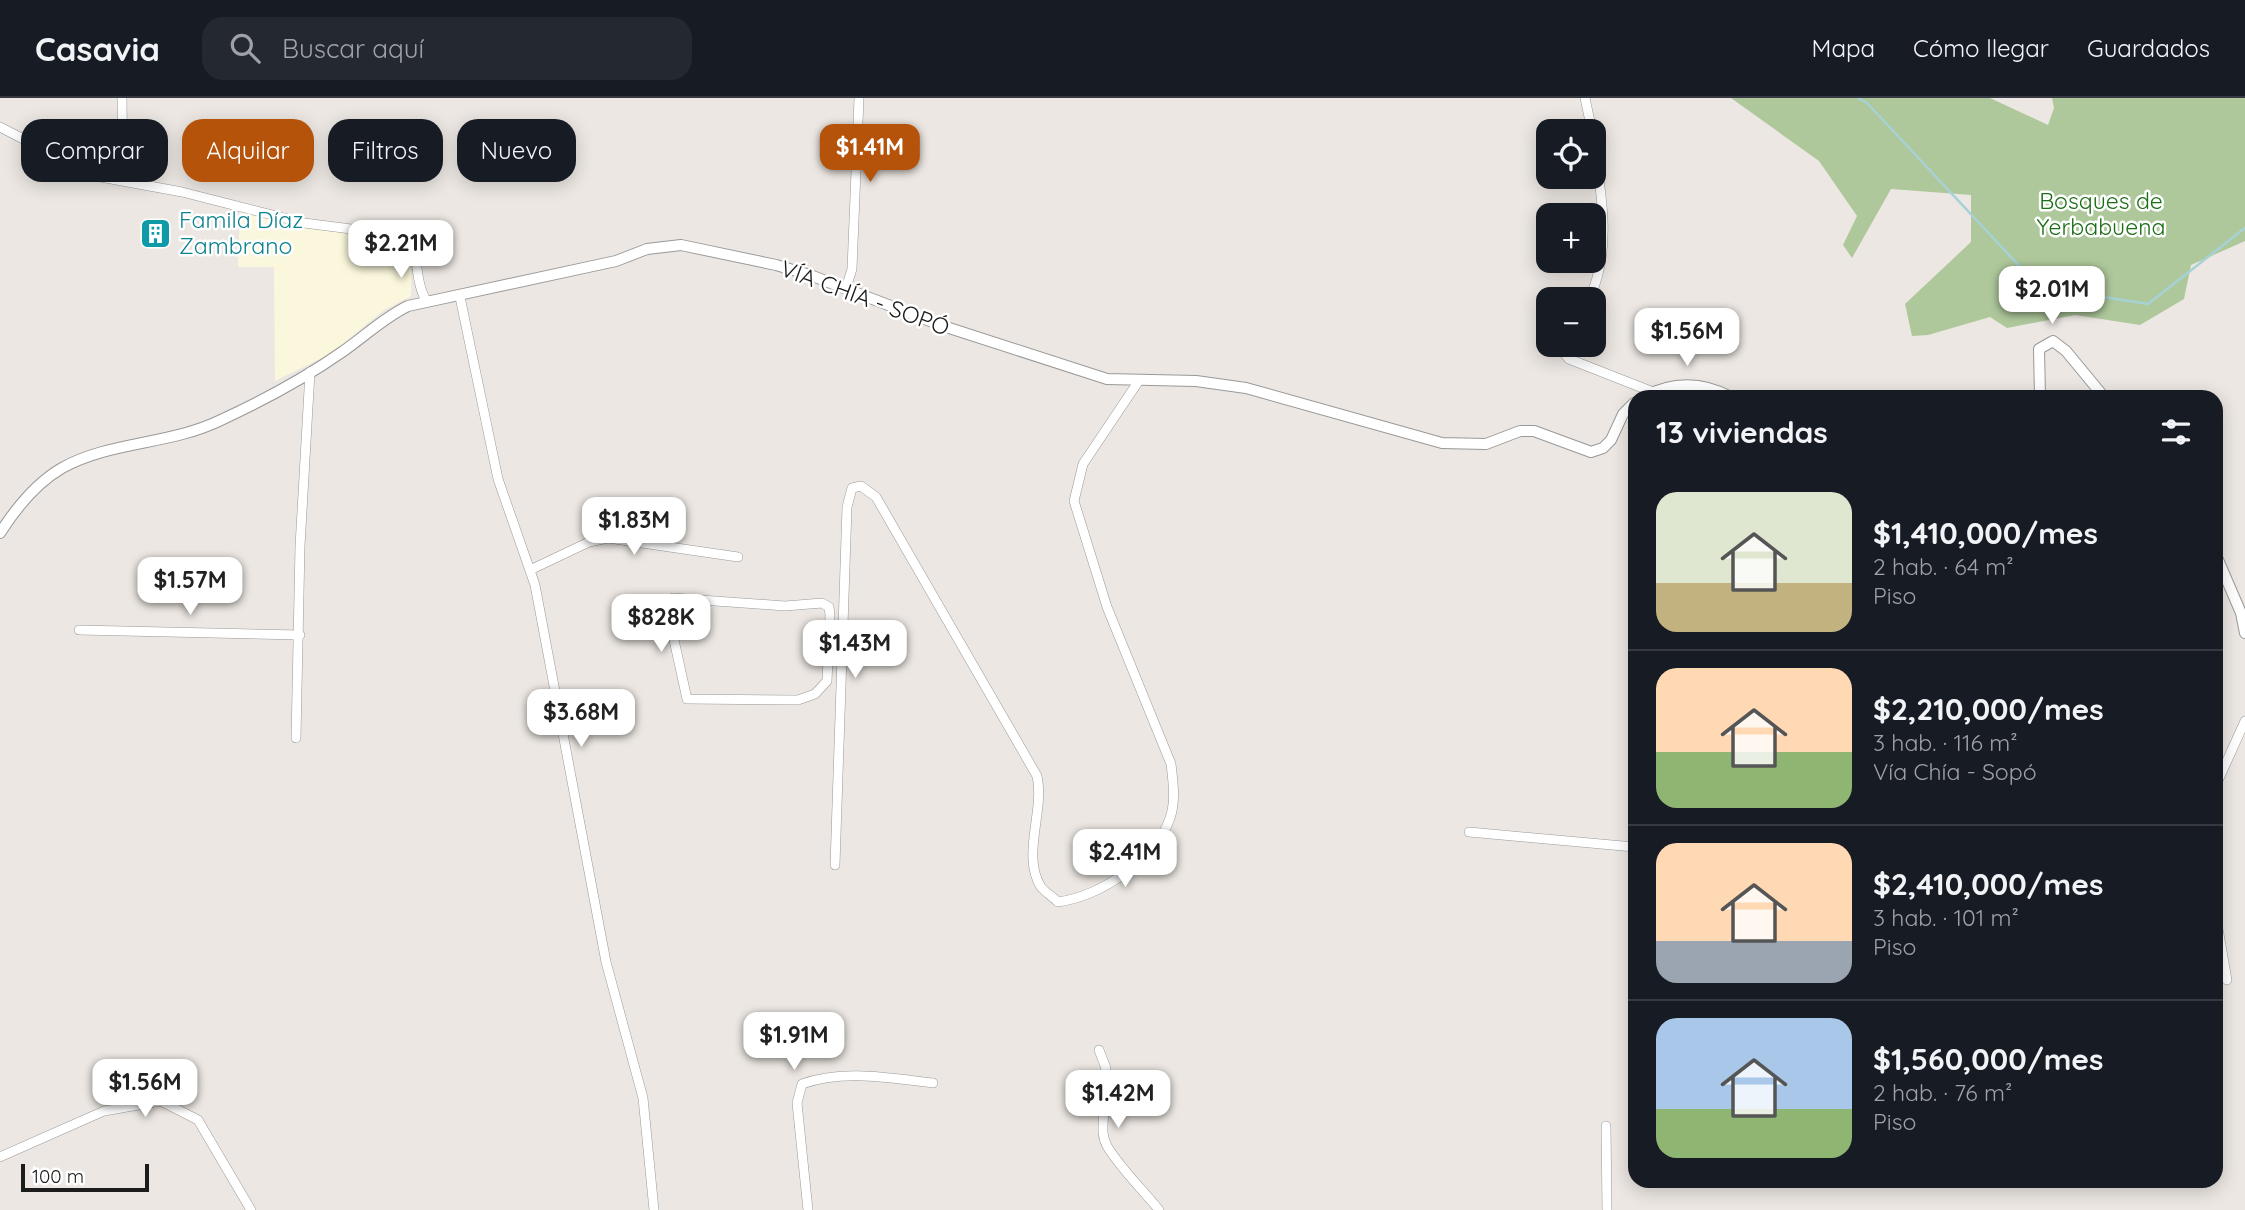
<!DOCTYPE html>
<html lang="es">
<meta charset="utf-8">
<style>
:root{--surface:#171b24;--page:#242831;--text:#f1f3f6;--muted:#9ea1a6;--line:#363941;--accent:#b45309}
body{margin:0;font-family:Quicksand,sans-serif;background:var(--page);color:var(--text);height:100vh;display:flex;flex-direction:column;font-size:26px;white-space:nowrap}
*{box-sizing:border-box;margin:0}
p{font-size:23px;color:var(--muted)}
.icon{flex:none;width:38px;height:38px;fill:none;stroke:currentColor;stroke-width:2;stroke-linecap:round;stroke-linejoin:round}
.map{position:relative;flex:1;overflow:hidden}
.drawer{position:absolute;left:1628px;top:292px;width:595px;height:798px;display:flex;flex-direction:column;background:var(--surface);border-radius:21px;box-shadow:0 4px 18px #0003}
.drawer>*{flex:none}
.guide{position:absolute;left:21px;top:21px;width:665px;height:63px;display:flex;gap:14px}
.controls{position:absolute;left:1536px;top:21px;display:grid;gap:14px}
.controls a{display:grid;place-items:center;width:70px;height:70px;border-radius:14px;background:var(--surface);box-shadow:0 4px 18px #0003;font-size:35px}
.scale{position:absolute;left:21px;bottom:18px;width:128px;box-sizing:border-box;padding-left:7px;border:4px solid #1c1c1c;border-top:0;font-size:19px;line-height:24px;white-space:nowrap;color:#1c1c1c;-webkit-text-stroke:5px #fff;paint-order:stroke}
.price{position:absolute;translate:-50% -60px;padding:0 16px;border-radius:14px;background:#fff;color:#222;font-size:23px;line-height:46px;filter:drop-shadow(0 2px 4px #0008)}
.price::after{content:'';position:absolute;left:50%;top:42px;width:21px;height:16px;margin-left:-10px;background:inherit;clip-path:polygon(0 0,100% 0,50% 100%)}
.price.current{background:var(--accent);color:#fff}
ul{padding:0;list-style:none}
li{display:flex;align-items:center;gap:21px;height:175px;padding:0 28px}
li+li{border-top:2px solid var(--line)}
li span{display:grid;place-items:center;flex:none;width:196px;height:140px;border-radius:21px;color:#555}
li>.icon{margin-inline-start:auto}
span .icon{width:84px;height:84px;fill:#fffc;stroke-width:1}
li b{font-size:30px}
h2{display:flex;justify-content:space-between;align-items:center;height:84px;padding:0 28px;font-size:30px}
.chip{padding:0 24px;border-radius:21px;background:var(--surface);box-shadow:0 4px 18px #0003;font-size:24px;line-height:63px}
.chip.current{background:var(--accent);color:#fff}
header{display:flex;align-items:center;gap:42px;box-sizing:border-box;height:98px;padding:0 35px;background:var(--surface);border-bottom:2px solid var(--line)}
header strong{font-size:33px}
nav{display:flex;gap:38px;margin-inline-start:auto;font-size:24px}
.search{width:490px;height:63px;background:var(--page);display:flex;align-items:center;gap:18px;box-sizing:border-box;padding:0 24px;border-radius:21px;color:var(--muted);font-size:26px}
.map>svg:first-child{display:block}
</style>
<header>
<strong>Casavia</strong>
<div class="search"><svg class="icon" aria-label="search" viewBox="0 0 24 24"><circle cx="10" cy="10" r="6"/><path d="M15 15l6 6"/></svg>Buscar aquí</div>
<nav><a>Mapa</a><a>Cómo llegar</a><a>Guardados</a></nav>
</header>
<div class="map">
<svg width="2245" height="1112" viewBox="0 0 2245 1112">
<rect width="100%" height="100%" fill="#ece7e2"/>
<polygon fill="#fbf7dc" points="240,109 304,125 412,133 411,198 384,212 330,256 275,283 274,169 238,169"/>
<polygon fill="#aec89b" points="1731,0 1990,0 2048,27 2054,10 2052,0 2245,0 2245,143 2191,167 2184,201 2140,227 2075,217 2007,230 1990,219 1928,237 1912,238 1905,206 1971,144 1971,97 1891,91 1852,160 1843,147 1857,118 1819,63"/>
<g fill="none" stroke-linecap="round" stroke-linejoin="round">
<polyline stroke="#a6d2d6" stroke-width="2.5" points="1858,0 1867,5 2039,189 2148,206 2245,130"/>
<defs>
<g id="minor">
<polyline points="122,0 123,82"/>
<polyline points="1585,0 1592,33"/>
<path d="M0 29 95 78 182 94 304 125 406 138C420 150 413 182 427 204"/>
<polyline points="846,190 852,171 859,0"/>
<polyline points="460,199 498,381 535,487 606,864 643,1000 654,1112"/>
<path d="M1589 201C1612 154 1602 98 1594 48"/>
<polyline points="1557,247 1569,261 1653,294"/>
<polyline points="530,472 589,444 608,440 738,459"/>
<polygon points="673,500 785,508 822,505 829,509 830,517 827,583 815,596 798,602 687,601 667,510"/>
<polyline points="79,532 300,537"/>
<polyline points="296,640 300,448 310,274"/>
<polyline points="2216,687 2245,623"/>
<polyline points="1469,734 1634,749"/>
<path d="M835 767 847 409 852 390 861 388 876 399 1037 678C1045 712 1021 758 1041 789 1045 794 1053 799 1058 804 1100 798 1156 762 1170 720 1176 703 1173 683 1171 666L1107 509 1074 403 1083 366 1138 284"/>
<polyline points="2216,819 2227,882"/>
<path d="M1099 952 1106 970 1099 996C1110 1013 1097 1030 1107 1048 1120 1070 1143 1092 1159 1112"/>
<polyline points="1606,1028 1607,1112"/>
<polyline points="0,1059 104,1013 161,1003 198,1022 251,1112"/>
<path d="M808 1112 797 1005 802 986C843 971 890 980 933 985"/>
</g>
<g id="tertiary">
<path d="M1643 299C1673 283 1701 283 1731 299"/>
<polyline points="2040,299 2039,251 2053,243 2066,253 2104,299"/>
<path d="M0 435C16 410 36 385 62 370 110 343 170 347 221 322 262 303 305 280 342 254 364 239 383 220 408 208L616 163 647 151 681 147 776 167 810 177 943 228 1107 281 1196 283 1246 290 1442 345 1486 346 1520 333H1534L1591 354 1603 350 1611 342 1623 316 1634 305"/>
<polyline points="2216,457 2241,515 2245,535"/>
</g>
</defs>
<use href="#minor" stroke="#999" stroke-width="10"/>
<use href="#tertiary" stroke="#999" stroke-width="12"/>
<use href="#minor" stroke="#fff" stroke-width="9"/>
<use href="#tertiary" stroke="#fff" stroke-width="10"/>
</g>
<defs>
<symbol id="building-square" viewBox="-11 -11 22 22"><rect x="-9" y="-9" width="18" height="18" rx="4" fill="#0f9aa8" stroke="#fff"/><path d="M-4-6H4V6H1V3H-1V6H-4ZM-2.5-4.3h1.7v1.8h-1.7ZM.8-4.3h1.7v1.8H.8ZM-2.5-1h1.7V.8h-1.7ZM.8-1h1.7V.8H.8Z" fill="#fff"/></symbol>
</defs>
<g fill-rule="evenodd">
<use href="#building-square" x="138" y="118" width="35" height="35"/>
</g>
<g text-anchor="middle" stroke-width="5" stroke-linejoin="round" paint-order="stroke">
<g font-size="23" fill="#1a6e15" stroke="#fff">
<text x="2101" y="111">Bosques de<tspan x="2101" dy="26">Yerbabuena</tspan></text>
</g>
<g font-size="23" fill="#0d838f" stroke="#fff" text-anchor="start">
<text x="179" y="130">Famila Díaz<tspan x="179" dy="26">Zambrano</tspan></text>
</g>
<g font-size="23" fill="#1c1c1c" stroke="#fff">
<text transform="translate(865 200) rotate(20)" y="8">VÍA CHÍA - SOPÓ</text>
</g>
</g>
</svg>
<div class="controls">
<a><svg class="icon" aria-label="locate" viewBox="0 0 24 24"><circle cx="12" cy="12" r="6"/><path d="M12 2v4M12 18v4M2 12h4M18 12h4"/></svg></a>
<a>+</a>
<a>−</a>
</div>
<div class="scale">100 m</div>
<b class="price current" style="left:870px;top:86px">$1.41M</b>
<b class="price" style="left:401px;top:182px">$2.21M</b>
<b class="price" style="left:2052px;top:228px">$2.01M</b>
<b class="price" style="left:1687px;top:270px">$1.56M</b>
<b class="price" style="left:634px;top:459px">$1.83M</b>
<b class="price" style="left:190px;top:519px">$1.57M</b>
<b class="price" style="left:661px;top:556px">$828K</b>
<b class="price" style="left:855px;top:582px">$1.43M</b>
<b class="price" style="left:581px;top:651px">$3.68M</b>
<b class="price" style="left:1125px;top:791px">$2.41M</b>
<b class="price" style="left:794px;top:974px">$1.91M</b>
<b class="price" style="left:145px;top:1021px">$1.56M</b>
<b class="price" style="left:1118px;top:1032px">$1.42M</b>
<div class="guide">
<a class="chip">Comprar</a>
<a class="chip current">Alquilar</a>
<a class="chip">Filtros</a>
<a class="chip">Nuevo</a>
</div>
<section class="drawer">
<h2>13 viviendas<svg class="icon" aria-label="filters" viewBox="0 0 24 24"><path d="M4 7h16M4 17h16"/><circle cx="9" cy="7" r="2"/><circle cx="15" cy="17" r="2"/></svg></h2>
<ul>
<li><span style="background:linear-gradient(#dfe7d0 65%,#c2b280 0)"><svg class="icon" aria-label="home" viewBox="0 0 24 24"><path d="M3 11l9-7 9 7M6 9v11h12V9"/></svg></span><div><b>$1,410,000/mes</b><p>2 hab. · 64 m²</p><p>Piso</p></div></li>
<li><span style="background:linear-gradient(#ffd9b3 60%,#8fb573 0)"><svg class="icon" aria-label="home" viewBox="0 0 24 24"><path d="M3 11l9-7 9 7M6 9v11h12V9"/></svg></span><div><b>$2,210,000/mes</b><p>3 hab. · 116 m²</p><p>Vía Chía - Sopó</p></div></li>
<li><span style="background:linear-gradient(#ffd9b3 70%,#9aa5b1 0)"><svg class="icon" aria-label="home" viewBox="0 0 24 24"><path d="M3 11l9-7 9 7M6 9v11h12V9"/></svg></span><div><b>$2,410,000/mes</b><p>3 hab. · 101 m²</p><p>Piso</p></div></li>
<li><span style="background:linear-gradient(#a9c7e8 65%,#8fb573 0)"><svg class="icon" aria-label="home" viewBox="0 0 24 24"><path d="M3 11l9-7 9 7M6 9v11h12V9"/></svg></span><div><b>$1,560,000/mes</b><p>2 hab. · 76 m²</p><p>Piso</p></div></li>
</ul>
</section>
</div>
